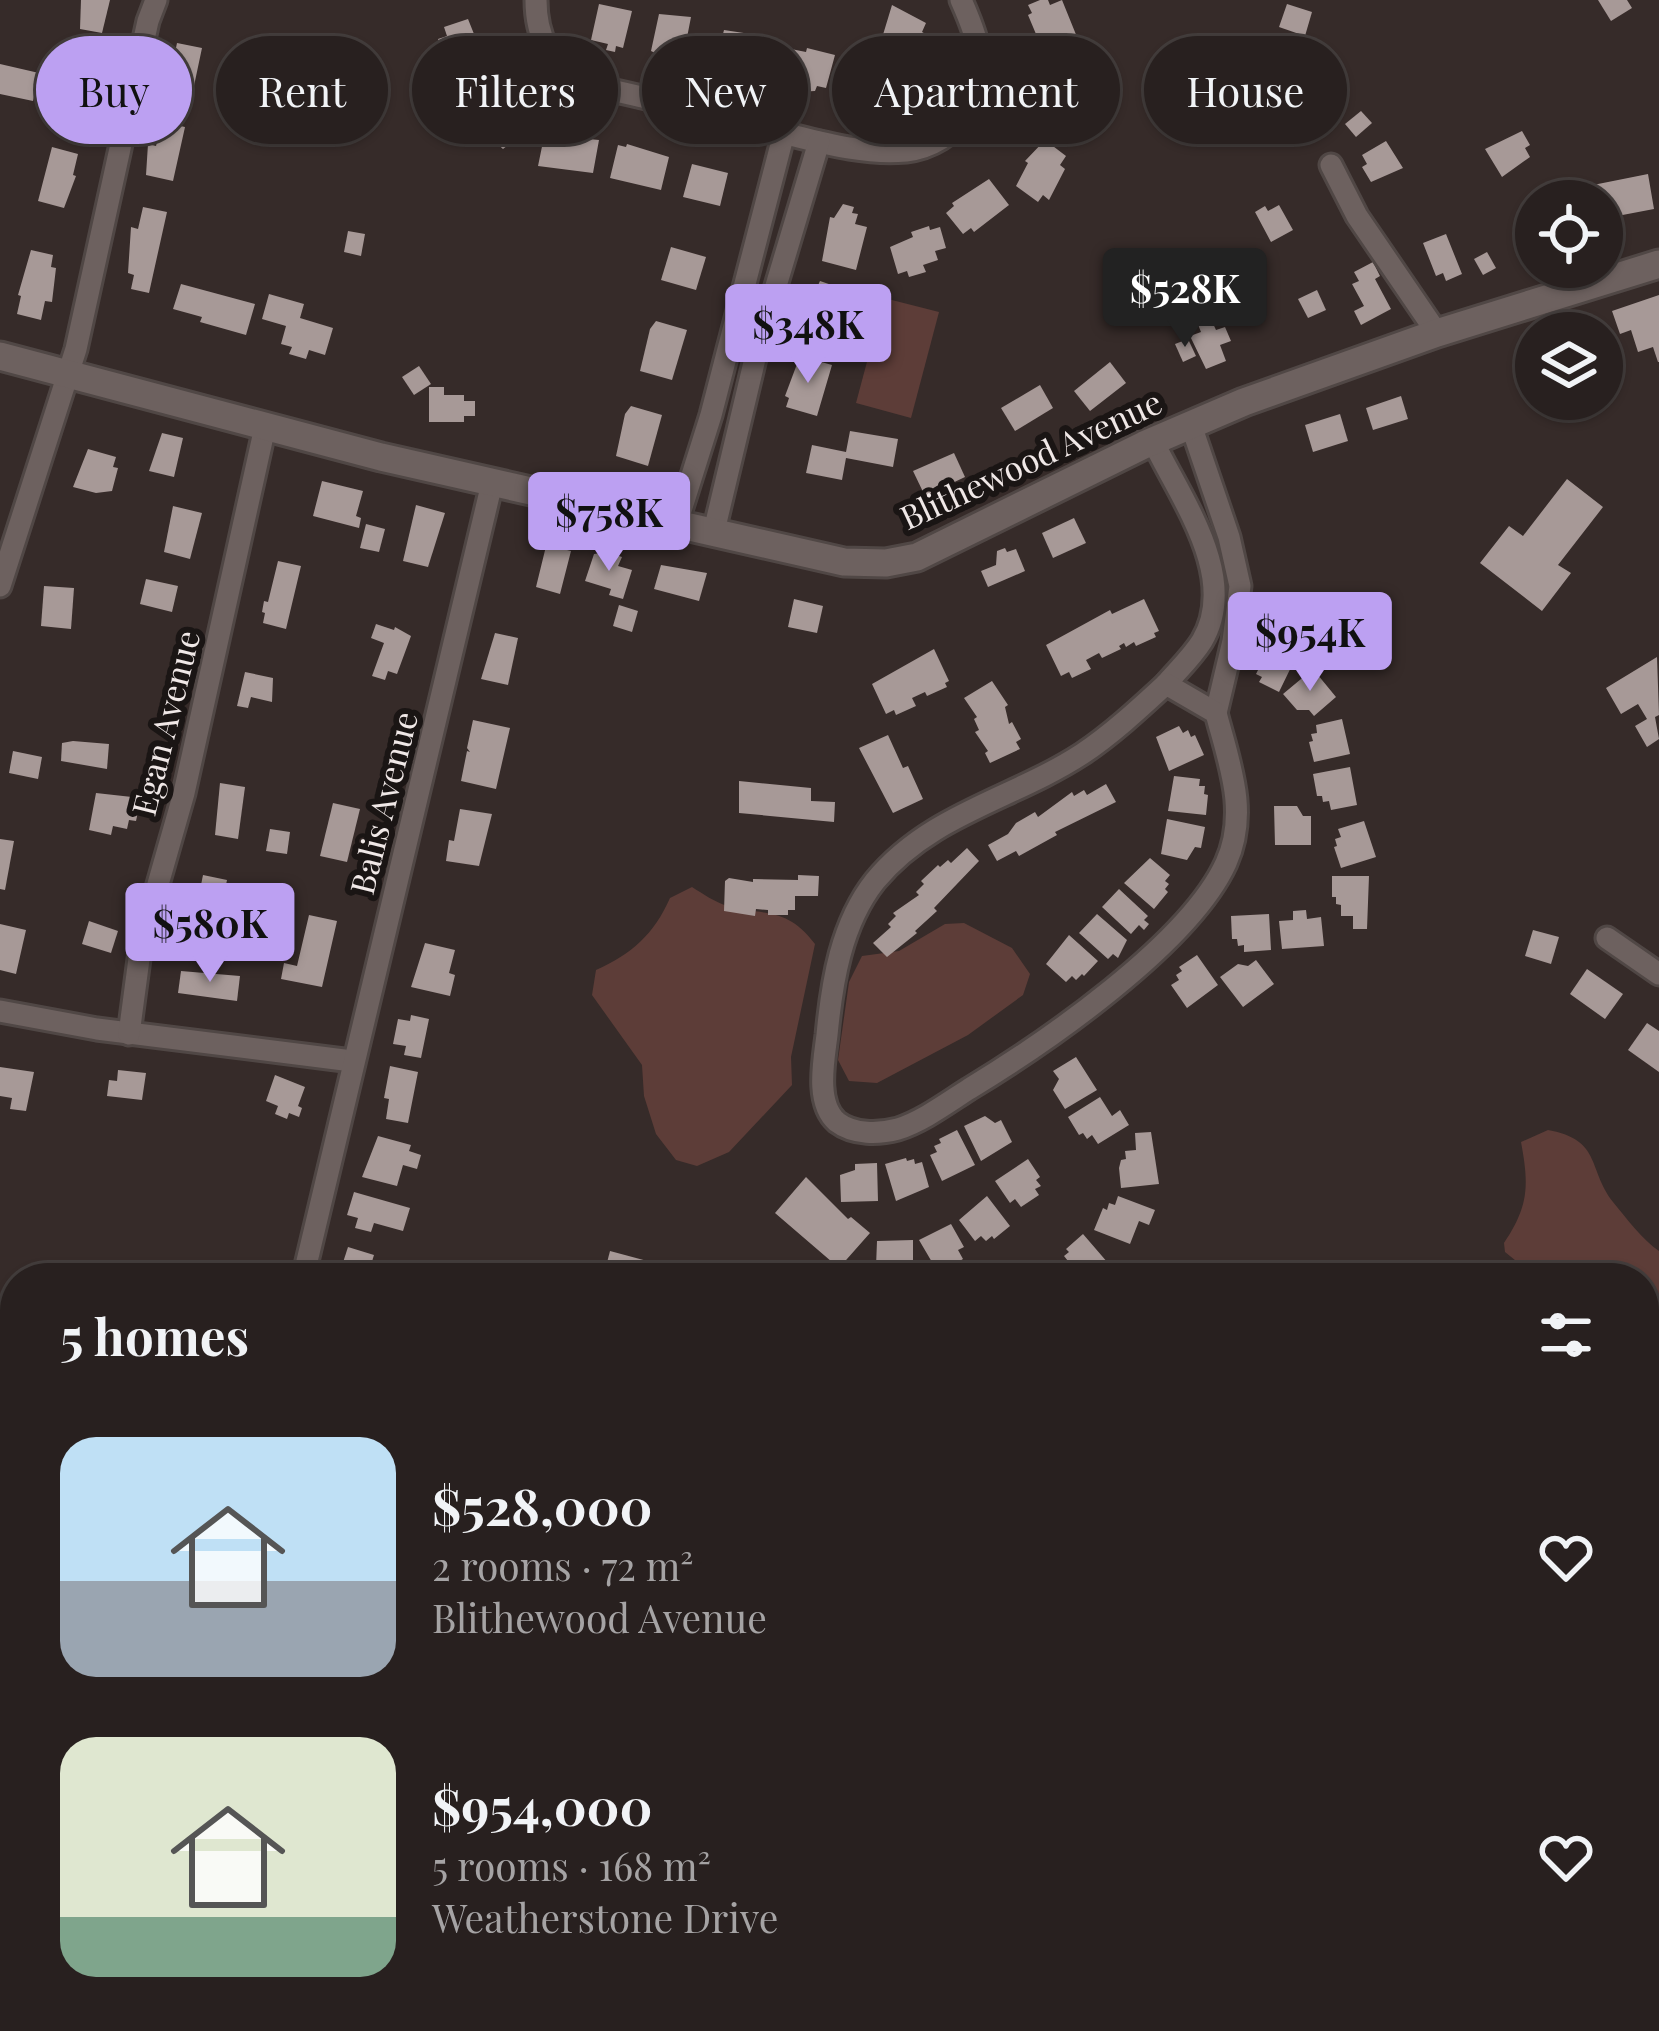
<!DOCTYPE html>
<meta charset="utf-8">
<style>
:root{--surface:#28201f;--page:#302828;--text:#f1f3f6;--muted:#a5a3a4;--line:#443e3d;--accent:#bca0f2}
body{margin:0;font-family:"Playfair Display",serif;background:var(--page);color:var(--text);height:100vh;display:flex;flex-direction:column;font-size:45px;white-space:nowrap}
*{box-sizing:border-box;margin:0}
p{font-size:39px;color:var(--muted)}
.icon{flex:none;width:66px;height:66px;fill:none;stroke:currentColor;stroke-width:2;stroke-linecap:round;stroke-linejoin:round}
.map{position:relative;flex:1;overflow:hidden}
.side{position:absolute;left:0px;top:1263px;width:1659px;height:768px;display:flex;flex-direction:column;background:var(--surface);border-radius:48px 48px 0 0;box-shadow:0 3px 9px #0004,0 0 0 3px var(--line)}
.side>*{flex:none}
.guide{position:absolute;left:36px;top:36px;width:1587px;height:108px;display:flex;gap:24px}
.controls{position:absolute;left:1515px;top:180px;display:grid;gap:24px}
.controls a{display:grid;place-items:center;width:108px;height:108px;border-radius:50%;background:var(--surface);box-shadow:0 3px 9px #0004,0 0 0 3px var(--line);font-size:60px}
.price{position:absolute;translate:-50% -102px;padding:0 27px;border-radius:12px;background:var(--accent);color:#111;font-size:39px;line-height:78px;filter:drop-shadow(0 3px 6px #0008)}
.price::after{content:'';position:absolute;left:50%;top:72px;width:36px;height:27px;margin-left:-18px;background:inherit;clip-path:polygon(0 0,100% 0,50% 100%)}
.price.active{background:#222;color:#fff}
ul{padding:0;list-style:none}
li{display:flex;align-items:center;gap:36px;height:300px;padding:0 60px}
li span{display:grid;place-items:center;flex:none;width:336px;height:240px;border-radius:36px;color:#555}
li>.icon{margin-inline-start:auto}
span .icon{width:144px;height:144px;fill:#fffc;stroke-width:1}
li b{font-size:51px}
h2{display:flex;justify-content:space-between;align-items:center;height:144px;padding:0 60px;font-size:51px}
.pill{padding:0 42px;border-radius:54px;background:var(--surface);box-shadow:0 3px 9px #0004,0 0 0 3px var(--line);font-size:42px;line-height:108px}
.pill.active{background:var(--accent);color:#111}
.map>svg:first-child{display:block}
</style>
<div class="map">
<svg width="1659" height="2031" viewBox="0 0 1659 2031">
<rect width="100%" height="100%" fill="#362b29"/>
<g fill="#5d3d38">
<polygon points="884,298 939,312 911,418 856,403"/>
<path d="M692 887C703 894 715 902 727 906 767 916 787 907 815 944L791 1057 792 1085 729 1152 697 1166 676 1160 656 1134 644 1096 642 1065 592 995 596 970C632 954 654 934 670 898Z"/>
<polygon points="964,923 1012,948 1030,974 1023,995 968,1035 877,1083 849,1081 838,1060 849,982 862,956 899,951 945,924"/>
<path d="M1548 1130C1602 1140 1587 1168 1613 1202 1626 1218 1643 1240 1659 1251V1326L1644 1330V1278H1537L1505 1252 1504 1243C1529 1206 1529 1185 1521 1142Z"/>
</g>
<g fill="#a79997">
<polygon points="81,0 110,0 102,33 80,29"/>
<polygon points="1040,0 1048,0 1050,5 1062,0 1079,42 1049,55 1045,45 1041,46 1028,15 1032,13 1028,5"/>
<polygon points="1598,0 1627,0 1632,8 1611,21"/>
<polygon points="599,4 632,11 623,48 616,46 615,52 606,50 608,44 591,40"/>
<polygon points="1287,4 1312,12 1305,36 1279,27"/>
<polygon points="892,5 926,23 922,32 931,37 927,46 921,43 915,55 882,38"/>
<polygon points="659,14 691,17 684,53 676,51 674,62 651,51"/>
<polygon points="468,19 484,59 485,71 456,81 453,70 449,72 438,39 447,36 444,27"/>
<polygon points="724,30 757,35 748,71 739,69 737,79 725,76 727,69 715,66"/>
<polygon points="177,43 202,48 191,100 166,95 169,66 172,67"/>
<polygon points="781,47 806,52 807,48 835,55 826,88 817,86 815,91 796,92 774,81"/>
<polygon points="0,64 39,73 33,101 0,94"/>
<polygon points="858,64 892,71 890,78 900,79 894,107 886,105 885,109 851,102 852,98 843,96 850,65"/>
<polygon points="67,68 91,74 89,102 80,125 56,120"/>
<polygon points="1053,69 1087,74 1079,127 1046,123 1048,78 1052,79"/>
<polygon points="491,89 507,108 514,102 527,130 503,149 483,131 480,133 464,111"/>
<polygon points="1275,103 1295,108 1289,121 1274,121 1276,116 1271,114"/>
<polygon points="1361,111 1372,123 1356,137 1345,124"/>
<polygon points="162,122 185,127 173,181 146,175 148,144 156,146"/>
<polygon points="555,131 590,135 589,139 599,140 593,173 538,166 545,132"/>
<polygon points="1522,131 1530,145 1525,148 1530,157 1502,177 1485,149"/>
<polygon points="1045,140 1066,156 1060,165 1065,169 1049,200 1043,195 1038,202 1016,186 1028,163 1025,161"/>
<polygon points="1386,141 1403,168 1371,182 1362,167 1367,164 1362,155"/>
<polygon points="627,144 669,157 661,190 610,178 618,145 626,147"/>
<polygon points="52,147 78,154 73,175 76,176 64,208 38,201"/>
<polygon points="692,164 728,173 720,206 683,197"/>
<polygon points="1648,174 1654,209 1612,217 1610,209 1605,210 1602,201 1596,201 1593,185"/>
<polygon points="989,179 1009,205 974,232 971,228 963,234 946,213 954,206 952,203"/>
<polygon points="843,204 854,207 852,213 858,214 855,224 867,227 856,270 822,261 830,217 834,218"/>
<polygon points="1279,205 1293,230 1271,242 1255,212 1265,206 1268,211"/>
<polygon points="143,207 167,212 149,293 131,289 134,275 128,273 131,227 138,229"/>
<polygon points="929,226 930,230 940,227 946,248 935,251 938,260 923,265 926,272 909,277 907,271 898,274 890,247 913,237 911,232"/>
<polygon points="348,231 365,234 361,256 344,252"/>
<polygon points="1446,234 1462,274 1446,281 1443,273 1436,276 1423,243"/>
<polygon points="671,247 706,257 696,290 661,280"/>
<polygon points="31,250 53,255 51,267 56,268 52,302 45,301 41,320 17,314 21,296 18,295"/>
<polygon points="1487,252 1496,268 1483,275 1474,259"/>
<polygon points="1373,262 1380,276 1375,279 1391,309 1361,325 1354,311 1364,306 1352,284 1359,281 1354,272"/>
<polygon points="820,281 852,292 841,343 808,333 813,308 808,307"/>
<polygon points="181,284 255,304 246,335 200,322 202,317 173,309"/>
<polygon points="1202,288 1214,308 1200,316 1191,294"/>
<polygon points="1317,290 1326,310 1308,318 1298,299"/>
<polygon points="269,294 304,304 300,318 333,328 325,355 309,350 306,359 289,354 292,347 281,344 286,326 262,319"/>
<polygon points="1659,295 1659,362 1658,362 1653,347 1638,352 1631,330 1620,334 1612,311"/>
<polygon points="1210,317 1216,330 1225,327 1231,341 1220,345 1226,361 1206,369 1190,336 1201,332 1197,322"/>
<polygon points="656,321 687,330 672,380 640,371 650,329"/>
<polygon points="1188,339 1196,356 1183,362 1175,344"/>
<polygon points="800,356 832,365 817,416 786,407 789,398 785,396"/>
<polygon points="1110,362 1126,383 1090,411 1074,391"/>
<polygon points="419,366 431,384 414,395 402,377"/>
<polygon points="1040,385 1053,408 1015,431 1001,408"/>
<polygon points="429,387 444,387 444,395 464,395 464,401 475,401 475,416 464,416 464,422 429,422"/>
<polygon points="1401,396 1408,419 1373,430 1366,408"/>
<polygon points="631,406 662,415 648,466 616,456 625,414"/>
<polygon points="1340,414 1348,441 1313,452 1305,425"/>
<polygon points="850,431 898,439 893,467 846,458 842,480 806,473 812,445 846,452"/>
<polygon points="162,433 183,438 174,477 149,471"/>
<polygon points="88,449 116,457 113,467 118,468 112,491 96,493 73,487"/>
<polygon points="954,453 965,477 925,496 913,471"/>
<polygon points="1567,479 1603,507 1558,565 1571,573 1542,611 1480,563 1509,526 1523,536"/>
<polygon points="322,481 363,491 356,516 361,518 359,528 313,516"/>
<polygon points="416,505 445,513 428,567 403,561"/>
<polygon points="173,506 202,513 190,559 164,552"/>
<polygon points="1074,518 1086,543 1053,558 1042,533"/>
<polygon points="366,524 385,529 379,552 360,548"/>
<polygon points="548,538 565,543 563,549 571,551 560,594 536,587"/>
<polygon points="1005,548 1007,552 1016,549 1025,571 988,587 981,571 996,565 997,551"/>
<polygon points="607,552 622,557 618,566 632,570 623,599 609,595 611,589 585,581 594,554"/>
<polygon points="278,561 301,566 286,629 263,623 265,613 262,612 264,601 268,602"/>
<polygon points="661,565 707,573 699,601 654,589"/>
<polygon points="146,579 178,586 172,612 140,604"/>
<polygon points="44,586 74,588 71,629 41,626"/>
<polygon points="794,599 823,606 817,633 788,627"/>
<polygon points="1144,599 1159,631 1154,633 1156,637 1136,646 1134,642 1126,647 1124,643 1119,646 1121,649 1102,658 1099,653 1086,660 1091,669 1072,678 1069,672 1061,676 1046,645 1110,610 1112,614"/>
<polygon points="619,605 638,611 632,632 613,626"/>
<polygon points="376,624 394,630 395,627 411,636 397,674 388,671 385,680 372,676 384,643 371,638"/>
<polygon points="1271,627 1284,633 1277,647 1296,657 1279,692 1259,682 1262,677 1256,674 1259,668 1252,664"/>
<polygon points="495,633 518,638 508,685 481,679"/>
<polygon points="934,649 949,681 945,683 947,687 927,696 925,692 912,698 916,706 896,715 894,710 886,714 872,684"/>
<polygon points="1657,657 1659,715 1655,717 1659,739 1647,747 1635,726 1647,719 1638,704 1621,714 1606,688"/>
<polygon points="1313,669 1336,697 1314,716 1309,710 1297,710 1283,694"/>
<polygon points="245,672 273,678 272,702 251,697 248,708 237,706"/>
<polygon points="992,681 1008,705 1005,707 1009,724 1012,722 1021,739 1016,742 1020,749 990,763 985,753 988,751 975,732 979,730 974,719 977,717 964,698"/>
<polygon points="1342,719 1350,754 1314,762 1309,742 1313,741 1311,734 1317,733 1316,725"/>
<polygon points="473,720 510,728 496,789 461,781 467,751 470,752 467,748"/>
<polygon points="1179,726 1183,733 1188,730 1191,737 1195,735 1204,755 1169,771 1156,737"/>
<polygon points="888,735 903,768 908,766 923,799 893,813 859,748"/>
<polygon points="73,741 109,744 107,769 61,761 62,743"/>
<polygon points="13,751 42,757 38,779 9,773"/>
<polygon points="1350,767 1357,805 1331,810 1329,801 1323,802 1322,796 1317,796 1313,774"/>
<polygon points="1174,776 1200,779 1199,786 1205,786 1204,794 1208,795 1206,815 1168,811"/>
<polygon points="739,781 811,788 811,801 835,802 834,822 739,813"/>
<polygon points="220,783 245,787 238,839 215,835"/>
<polygon points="1106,784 1116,802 1055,832 1057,835 1019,856 1016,851 997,861 988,845 1008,834 1016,823 1035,812 1038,817 1072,792 1074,796 1084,790 1087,795"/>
<polygon points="96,793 141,798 136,821 129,820 127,829 113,826 111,835 89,830"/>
<polygon points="333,803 360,809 347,862 320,856"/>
<polygon points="1274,806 1297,806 1303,816 1311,816 1311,845 1275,845"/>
<polygon points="460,809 492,814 479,866 446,861 449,840 454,841"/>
<polygon points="1167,819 1205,827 1201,848 1195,847 1187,860 1161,854"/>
<polygon points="1364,821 1376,857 1341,868 1334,847 1337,846 1335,839 1341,837 1338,829"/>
<polygon points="270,829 290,832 287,854 266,851"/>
<polygon points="0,839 14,841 5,890 0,889"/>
<polygon points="967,848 979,861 934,908 937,911 915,931 917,933 887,957 873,943 891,927 888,924 896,916 893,913 919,895 916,892 924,884 921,881 938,865 940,867 948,860 951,863"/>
<polygon points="1150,858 1170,875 1165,881 1169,884 1165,889 1168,892 1154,909 1124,883"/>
<polygon points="203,875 227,880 219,919 195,915"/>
<polygon points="798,875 819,876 818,896 795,896 795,910 788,910 788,915 768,915 768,910 756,909 755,916 724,911 725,881 729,878 753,882 753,879 798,880"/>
<polygon points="1332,876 1369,876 1367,929 1353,929 1353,916 1341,916 1341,905 1336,904 1336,897 1332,897"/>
<polygon points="1119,889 1148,916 1144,920 1149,924 1144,930 1139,925 1131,934 1102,907"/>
<polygon points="1306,910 1307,919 1321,917 1324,946 1282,949 1279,921 1293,920 1293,911"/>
<polygon points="1097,914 1127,940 1118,958 1113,954 1108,959 1079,933"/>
<polygon points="1269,914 1271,950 1244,952 1244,945 1238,946 1237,939 1232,939 1231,916"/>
<polygon points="309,915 337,921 322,987 281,979 284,963 297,966"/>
<polygon points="89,921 118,931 111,953 82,944"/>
<polygon points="0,924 26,930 16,974 0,970"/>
<polygon points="1533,930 1559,937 1551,964 1525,956"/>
<polygon points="1069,935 1098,961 1084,976 1082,974 1076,980 1072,976 1066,982 1046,964"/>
<polygon points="425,943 455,950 449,973 455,975 450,996 411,987"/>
<polygon points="1197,955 1218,985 1187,1008 1171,985 1179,980 1176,975 1182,971 1179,967"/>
<polygon points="1256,960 1274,984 1243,1007 1220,977 1238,964 1248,966"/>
<polygon points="1587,969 1623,994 1605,1019 1570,994"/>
<polygon points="181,971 240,976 237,1001 178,993"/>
<polygon points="411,1015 429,1019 421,1058 404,1055 406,1046 393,1044 398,1019 410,1021"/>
<polygon points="1647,1023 1659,1031 1659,1072 1628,1050"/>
<polygon points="1076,1057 1097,1090 1065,1109 1053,1090 1059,1079 1053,1071"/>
<polygon points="390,1066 418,1072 408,1123 386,1119 389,1099 384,1098"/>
<polygon points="0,1067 34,1072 26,1111 10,1109 12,1098 0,1096"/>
<polygon points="118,1070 146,1073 142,1100 107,1096 109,1080 117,1081"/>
<polygon points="275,1075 305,1087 298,1106 302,1108 299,1117 289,1113 287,1119 275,1114 278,1106 266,1101"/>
<polygon points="1100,1097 1112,1116 1120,1110 1129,1125 1098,1144 1092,1135 1087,1139 1083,1133 1079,1135 1068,1117"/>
<polygon points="985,1116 995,1123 1001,1120 1012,1142 981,1161 964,1126"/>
<polygon points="957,1130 975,1165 942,1181 930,1155 937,1152 934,1146 941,1143 939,1139"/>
<polygon points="1151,1132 1159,1184 1121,1188 1119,1168 1121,1160 1126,1159 1125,1151 1136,1150 1135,1133"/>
<polygon points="378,1136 411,1145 409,1151 421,1155 417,1169 403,1165 397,1186 362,1177"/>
<polygon points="906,1158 907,1161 914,1159 915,1164 922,1162 929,1187 896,1201 885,1164"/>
<polygon points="1028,1159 1040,1177 1036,1180 1041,1186 1035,1189 1039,1195 1021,1207 1015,1199 1010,1203 995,1181"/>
<polygon points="877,1163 878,1201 841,1202 840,1175 855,1170 855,1164"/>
<polygon points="806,1177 848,1219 851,1217 870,1233 839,1268 775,1213"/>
<polygon points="354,1192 410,1208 403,1231 374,1223 371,1232 355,1228 358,1218 347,1215"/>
<polygon points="987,1196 1010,1226 994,1239 992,1236 986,1241 981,1236 975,1241 959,1220"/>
<polygon points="1118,1196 1155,1210 1149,1225 1139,1221 1130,1244 1094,1230 1103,1208 1107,1210 1109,1203 1115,1205"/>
<polygon points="951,1224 964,1247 958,1250 963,1259 939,1274 919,1240"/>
<polygon points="1083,1234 1108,1263 1090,1278 1069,1278 1060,1268 1068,1261 1064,1256 1069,1252 1066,1249"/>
<polygon points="913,1240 913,1278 888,1278 884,1267 876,1267 877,1241"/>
<polygon points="348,1247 374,1255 367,1278 338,1278"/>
<polygon points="610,1251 651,1262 647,1278 603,1278"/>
<polygon points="686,2016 728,2016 722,2031 680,2031"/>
<polygon points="1127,2016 1214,2016 1210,2031 1122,2031"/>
</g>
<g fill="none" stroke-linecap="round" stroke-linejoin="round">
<defs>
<g id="minor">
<path d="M536 0C536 37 550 63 581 84 647 96 713 115 779 132 820 142 863 155 906 151 931 148 954 134 967 113 992 74 978 38 961 0"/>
<polyline points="1331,165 1357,216 1437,333"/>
<polyline points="1191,425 1229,537 1240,586 1233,641 1216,713"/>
<path d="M1153 441C1180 498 1240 577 1202 641 1192 657 1178 670 1166 684"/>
<polyline points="677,523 711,415 784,133"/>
<polyline points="714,531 758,346 819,142"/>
<polyline points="0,586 76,349 148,21 156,0"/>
<path d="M1166 684 1216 713C1229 763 1249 812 1226 863 1189 944 1045 1043 969 1089 947 1103 923 1121 898 1129 879 1134 854 1135 837 1122 815 1103 824 1060 827 1035 832 982 841 924 875 881 930 814 1013 799 1082 754 1112 734 1140 708 1166 684Z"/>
<polyline points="1607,938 1659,974"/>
<polyline points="0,1011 97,1029 352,1061"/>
<polyline points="129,1034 141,944 184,793 265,427"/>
<polyline points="303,1278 492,483"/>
</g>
<polyline id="tertiary" points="0,356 381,457 844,562 886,563 917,557 1144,445 1244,402 1437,333 1659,264"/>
<g id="primary">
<polyline points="1644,1730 1659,1710"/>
<polyline points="1405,2031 1417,2016"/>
</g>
</defs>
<use href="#minor" stroke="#504745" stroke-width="27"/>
<use href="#tertiary" stroke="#504745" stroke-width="33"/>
<use href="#primary" stroke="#504745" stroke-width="39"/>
<use href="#minor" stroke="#6d615f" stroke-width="21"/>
<use href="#tertiary" stroke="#6d615f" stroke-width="27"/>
<use href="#primary" stroke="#c0766c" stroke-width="33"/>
</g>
<g text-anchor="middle" stroke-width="12" stroke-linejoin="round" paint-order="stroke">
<g font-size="33" fill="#f0e8e7" stroke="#1a1514">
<text transform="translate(1031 460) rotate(-25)" y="12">Blithewood Avenue</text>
<text transform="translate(166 723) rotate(-76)" y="12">Egan Avenue</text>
<text transform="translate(384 803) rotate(-76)" y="12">Balis Avenue</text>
</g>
</g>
</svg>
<div class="controls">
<a><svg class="icon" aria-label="locate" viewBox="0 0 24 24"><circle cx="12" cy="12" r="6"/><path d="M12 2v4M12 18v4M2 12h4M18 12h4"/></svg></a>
<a><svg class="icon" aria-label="layers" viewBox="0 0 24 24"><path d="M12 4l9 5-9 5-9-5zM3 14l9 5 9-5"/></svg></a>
</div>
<b class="price active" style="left:1185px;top:350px">$528K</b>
<b class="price" style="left:808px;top:386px">$348K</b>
<b class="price" style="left:609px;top:574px">$758K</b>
<b class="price" style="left:1310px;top:694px">$954K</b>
<b class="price" style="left:210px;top:985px">$580K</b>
<div class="guide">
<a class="pill active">Buy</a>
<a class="pill">Rent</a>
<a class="pill">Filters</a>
<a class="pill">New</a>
<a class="pill">Apartment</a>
<a class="pill">House</a>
</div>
<section class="side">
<h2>5 homes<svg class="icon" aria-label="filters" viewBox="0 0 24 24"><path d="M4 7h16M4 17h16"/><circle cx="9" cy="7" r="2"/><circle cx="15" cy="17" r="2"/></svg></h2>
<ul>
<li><span style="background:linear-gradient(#bfe0f5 60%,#9aa5b1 0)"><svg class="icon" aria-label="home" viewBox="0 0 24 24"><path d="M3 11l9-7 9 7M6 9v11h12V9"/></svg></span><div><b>$528,000</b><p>2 rooms · 72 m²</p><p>Blithewood Avenue</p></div><svg class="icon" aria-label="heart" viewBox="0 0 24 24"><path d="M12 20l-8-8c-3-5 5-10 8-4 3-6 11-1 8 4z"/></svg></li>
<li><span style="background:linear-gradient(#dfe7d0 75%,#7fa58c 0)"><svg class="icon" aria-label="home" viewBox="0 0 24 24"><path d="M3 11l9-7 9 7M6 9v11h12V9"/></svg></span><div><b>$954,000</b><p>5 rooms · 168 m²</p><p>Weatherstone Drive</p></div><svg class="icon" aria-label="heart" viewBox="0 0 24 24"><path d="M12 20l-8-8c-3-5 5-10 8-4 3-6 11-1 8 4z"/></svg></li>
</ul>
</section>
</div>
